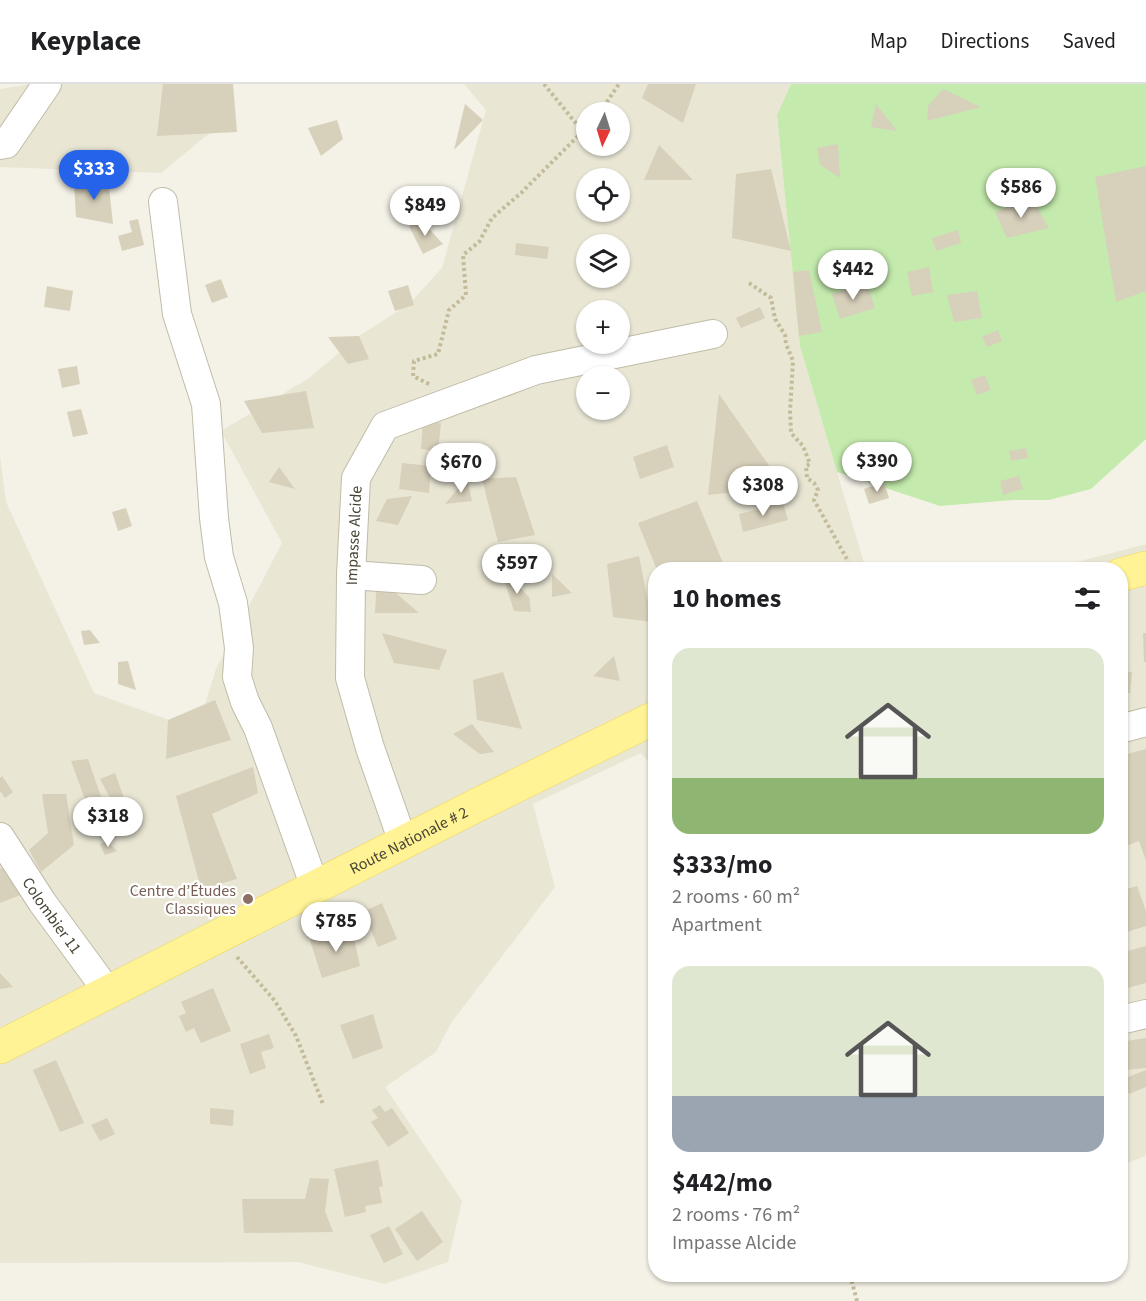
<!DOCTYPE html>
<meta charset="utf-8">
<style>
:root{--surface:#fff;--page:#f2f2f2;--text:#202124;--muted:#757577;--line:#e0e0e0;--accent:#2563eb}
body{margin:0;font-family:"Source Sans 3",sans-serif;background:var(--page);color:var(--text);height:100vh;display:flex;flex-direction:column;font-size:22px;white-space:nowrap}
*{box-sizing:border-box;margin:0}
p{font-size:20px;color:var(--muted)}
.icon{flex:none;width:33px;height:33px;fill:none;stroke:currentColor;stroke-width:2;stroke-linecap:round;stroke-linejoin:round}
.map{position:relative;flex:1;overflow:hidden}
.drawer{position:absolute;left:648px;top:478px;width:480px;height:720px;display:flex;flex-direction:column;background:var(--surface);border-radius:24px;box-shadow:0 2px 4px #0004}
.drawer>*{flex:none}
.needle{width:39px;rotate:184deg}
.buttons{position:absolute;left:576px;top:18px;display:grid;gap:12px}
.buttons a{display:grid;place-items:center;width:54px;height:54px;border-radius:50%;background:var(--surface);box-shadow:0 2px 4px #0004;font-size:30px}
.price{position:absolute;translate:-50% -51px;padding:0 14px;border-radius:21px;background:#fff;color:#222;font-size:20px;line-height:39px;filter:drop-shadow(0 2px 3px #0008)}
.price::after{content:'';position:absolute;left:50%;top:36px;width:18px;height:14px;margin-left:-9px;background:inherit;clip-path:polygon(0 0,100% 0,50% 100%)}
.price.current{background:var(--accent);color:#fff}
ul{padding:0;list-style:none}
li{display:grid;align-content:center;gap:12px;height:318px;padding:0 24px}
li span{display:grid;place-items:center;height:186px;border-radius:18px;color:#555}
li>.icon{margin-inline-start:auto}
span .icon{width:108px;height:108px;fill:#fffc;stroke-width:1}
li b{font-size:26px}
h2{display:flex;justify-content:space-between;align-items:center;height:72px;padding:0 24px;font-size:26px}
header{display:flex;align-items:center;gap:36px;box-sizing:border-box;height:84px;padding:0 30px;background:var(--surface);border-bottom:2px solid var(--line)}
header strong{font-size:28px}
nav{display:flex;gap:33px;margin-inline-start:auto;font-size:21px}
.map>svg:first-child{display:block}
</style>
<header>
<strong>Keyplace</strong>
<nav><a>Map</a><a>Directions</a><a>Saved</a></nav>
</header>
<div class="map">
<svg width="1146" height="1217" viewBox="0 0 1146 1217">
<rect width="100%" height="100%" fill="#f4f2e7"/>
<g fill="#e9e6d4" fill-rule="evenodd">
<polygon points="31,0 228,0 228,34 161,89 0,83 0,5"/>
<path d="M464 0H791L777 31 800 262 866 486H656L655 686 641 669 533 720 555 803 451 939 436 968 385 1003 462 1117 448 1178 385 1200 298 1178 0 1179V372L6 418 94 609 197 646 216 585 282 459 221 347 309 294 359 252 409 220 442 184 486 26ZM586 28H620V62H586ZM586 94H620V128H586ZM586 160H620V194H586ZM586 226H620V260H586ZM586 292H620V326H586Z"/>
<polygon points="1146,460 1146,1072 1121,1081 1120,486 1046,486"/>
</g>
<polygon fill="#c4ebad" points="791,0 1146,0 1146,355 1091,405 1049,416 1013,416 940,422 837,388 800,262 777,31"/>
<g fill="#d7d0bb">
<polygon points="163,0 233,0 237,48 157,52"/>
<polygon points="648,0 696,0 683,39 642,14"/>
<polygon points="943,5 981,23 927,37 928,22"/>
<polygon points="465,20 483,36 454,66"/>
<polygon points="876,20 897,47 871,43"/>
<polygon points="337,36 343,55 321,72 308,44"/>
<polygon points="838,60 840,94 820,81 817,64"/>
<polygon points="659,61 693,96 644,96"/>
<polygon points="1146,82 1146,207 1116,218 1095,93"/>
<polygon points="771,85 791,167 732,154 736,90"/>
<polygon points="108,94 113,140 76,133 74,99"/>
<polygon points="1031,113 1049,144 1007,154 995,128"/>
<polygon points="138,135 144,161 122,167 118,152 132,148 129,137"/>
<polygon points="421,136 443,160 423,170 409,142"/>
<polygon points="958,146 961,159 936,167 932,154"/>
<polygon points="516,159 549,163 547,175 515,171"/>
<polygon points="929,183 933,208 912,212 907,188"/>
<polygon points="809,186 822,248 799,252 793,188"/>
<polygon points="221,195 228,213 212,219 205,201"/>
<polygon points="867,199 875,224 840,235 832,210"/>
<polygon points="408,201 414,221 395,227 388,207"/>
<polygon points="47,202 73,207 70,227 44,223"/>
<polygon points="977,207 982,234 954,238 947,211"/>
<polygon points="760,223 765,234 741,244 736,234"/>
<polygon points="998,246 1002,257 987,263 982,253"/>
<polygon points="359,252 369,275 348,280 328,253"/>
<polygon points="77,282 80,300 62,304 58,285"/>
<polygon points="985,291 991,306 977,311 971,296"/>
<polygon points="306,307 314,344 262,349 244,317"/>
<polygon points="719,310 784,403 708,411"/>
<polygon points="81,325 88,350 73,353 67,328"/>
<polygon points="423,336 441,339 438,368 421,365"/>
<polygon points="667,361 674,383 640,395 633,373"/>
<polygon points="1026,364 1028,374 1011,377 1009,367"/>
<polygon points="897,370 900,378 870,389 867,380"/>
<polygon points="402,379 431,382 429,409 399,405"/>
<polygon points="279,383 295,405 269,398"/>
<polygon points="1019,392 1023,405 1003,411 1000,397"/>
<polygon points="516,393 535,451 498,458 482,395"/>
<polygon points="467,394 472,417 445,420"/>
<polygon points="884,398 889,414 869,420 864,405"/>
<polygon points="412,412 398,441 376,437 387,415"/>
<polygon points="697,417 726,486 657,486 638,439"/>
<polygon points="783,419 788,436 743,448 739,430"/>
<polygon points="126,424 132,442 118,447 112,428"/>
<polygon points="639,472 652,538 613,533 607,480"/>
<polygon points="838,481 840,486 825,486"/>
<polygon points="500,483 529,513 531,528 514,527"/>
<polygon points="552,490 572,509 552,513"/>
<polygon points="377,493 419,529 375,529"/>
<polygon points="90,546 100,559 84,561 81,547"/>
<polygon points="382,549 447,566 439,586 394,579"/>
<polygon points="1143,549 1146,549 1146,578 1144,578"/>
<polygon points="614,572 620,597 593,592"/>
<polygon points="128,577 136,606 118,600 118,578"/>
<polygon points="1120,587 1132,588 1130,609 1120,609"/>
<polygon points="503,588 522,645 477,636 473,596"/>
<polygon points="215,616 231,656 166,675 168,636"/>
<polygon points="472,640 494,668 480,670 453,650"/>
<polygon points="1146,665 1146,777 1139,757 1126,762 1120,740 1120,672"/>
<polygon points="88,675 106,727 91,732 71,677"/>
<polygon points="253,683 258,709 212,730 237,795 201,805 176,712"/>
<polygon points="115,689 128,725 117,727 100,695"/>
<polygon points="2,692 13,708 5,714 0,707 0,694"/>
<polygon points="42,710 66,710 74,761 41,788 29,766 48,749"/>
<polygon points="107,757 117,767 105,771 100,760"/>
<polygon points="1120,778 1128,801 1120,803"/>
<polygon points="5,783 23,810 0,819 0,785"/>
<polygon points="1137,802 1146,827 1146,842 1120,850 1120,807"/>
<polygon points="382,819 397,855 378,863 363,828"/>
<polygon points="352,846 360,882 322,894 310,856"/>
<polygon points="1146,862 1146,899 1124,905 1120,893 1120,869"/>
<polygon points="0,889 13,903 0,905"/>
<polygon points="213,904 231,947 201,959 194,944 186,948 179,932 186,929 181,918"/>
<polygon points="373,930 383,964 353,975 340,941"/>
<polygon points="269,950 274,964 261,968 266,984 250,990 240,960"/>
<polygon points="1146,954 1146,984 1125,986 1120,980 1120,958"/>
<polygon points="56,976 84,1039 60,1048 33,986"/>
<polygon points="1146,986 1146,1003 1129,1010 1120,996"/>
<polygon points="380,1021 385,1028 392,1024 409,1049 388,1063 371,1038 378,1034 372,1026"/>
<polygon points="210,1024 234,1026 233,1042 210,1040"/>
<polygon points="107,1034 115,1050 100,1057 91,1041"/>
<polygon points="378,1076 383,1102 379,1103 382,1119 365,1122 366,1128 345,1133 334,1085"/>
<polygon points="310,1094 329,1095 325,1127 333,1148 244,1149 242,1115 305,1115"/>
<polygon points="422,1127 443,1158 417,1177 395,1145"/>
<polygon points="389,1142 403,1170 384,1179 370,1151"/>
</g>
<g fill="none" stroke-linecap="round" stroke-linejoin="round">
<defs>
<g id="minor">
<polyline points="0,61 6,60 47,0"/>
<polyline points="163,118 177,230 206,320 214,434 219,473 233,519 239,564 237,593 245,618 258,644 315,803"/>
<polyline points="351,491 422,496"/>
<polyline points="1120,645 1146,638"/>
<path id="s1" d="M0 753 42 818 108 908"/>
<path id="s2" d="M403 758 370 664 350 594 351 491 356 394 385 342 536 286 713 250"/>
<polyline points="1120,936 1146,930"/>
</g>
<g id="major">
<polyline points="1120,491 1146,484"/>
<path id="s3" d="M0 963 477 721 656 633"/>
</g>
</defs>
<use href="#minor" stroke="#c0bca8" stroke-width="30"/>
<use href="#major" stroke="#ebd85e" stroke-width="34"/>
<g stroke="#c3bb99" stroke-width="4" stroke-dasharray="3 3" stroke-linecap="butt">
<polyline points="544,0 583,48"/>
<polyline points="600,28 619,0"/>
<polyline points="749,199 771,214 775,235 785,251 786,260 793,277 790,327 791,349 803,362 810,380 806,382 807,394 814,399 818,406 814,416 848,477 848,486"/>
<polyline points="429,300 413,292 414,277 438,270 449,226 466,211 463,171 479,158 492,134 521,109 586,44"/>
<polyline points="237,873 275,917 296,952 323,1020"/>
<polyline points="850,1191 857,1217"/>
</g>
<use href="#minor" stroke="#fff" stroke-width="28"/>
<use href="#major" stroke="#fff395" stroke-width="33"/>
</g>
<circle fill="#8d6e63" stroke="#fff" stroke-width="2" cx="248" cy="815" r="6"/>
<g text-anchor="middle" stroke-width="4.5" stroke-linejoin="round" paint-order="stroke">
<g font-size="16" fill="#484435" stroke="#fff">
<text dy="6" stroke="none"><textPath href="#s2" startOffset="315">Impasse Alcide</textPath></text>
<text dy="6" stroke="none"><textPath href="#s3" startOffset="458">Route Nationale # 2</textPath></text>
<text dy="6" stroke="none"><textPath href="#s1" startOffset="94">Colombier 11</textPath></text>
</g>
<g font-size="16" fill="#785e54" stroke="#fff" text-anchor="end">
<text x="236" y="812">Centre d’Études<tspan x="236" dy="18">Classiques</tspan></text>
</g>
</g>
</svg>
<div class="buttons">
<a><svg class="needle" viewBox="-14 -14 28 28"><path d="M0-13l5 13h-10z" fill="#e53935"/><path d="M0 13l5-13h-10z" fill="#757577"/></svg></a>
<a><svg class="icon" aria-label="locate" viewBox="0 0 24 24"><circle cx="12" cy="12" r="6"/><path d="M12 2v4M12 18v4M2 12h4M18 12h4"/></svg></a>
<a><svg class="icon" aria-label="layers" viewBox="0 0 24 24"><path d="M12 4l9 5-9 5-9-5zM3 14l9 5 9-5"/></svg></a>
<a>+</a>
<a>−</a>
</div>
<b class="price current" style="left:94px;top:117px">$333</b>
<b class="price" style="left:1021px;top:135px">$586</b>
<b class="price" style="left:425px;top:153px">$849</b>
<b class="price" style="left:853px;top:217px">$442</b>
<b class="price" style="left:877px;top:409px">$390</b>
<b class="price" style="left:461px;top:410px">$670</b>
<b class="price" style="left:763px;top:433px">$308</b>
<b class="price" style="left:517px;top:511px">$597</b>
<b class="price" style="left:108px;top:764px">$318</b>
<b class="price" style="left:336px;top:869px">$785</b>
<section class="drawer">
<h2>10 homes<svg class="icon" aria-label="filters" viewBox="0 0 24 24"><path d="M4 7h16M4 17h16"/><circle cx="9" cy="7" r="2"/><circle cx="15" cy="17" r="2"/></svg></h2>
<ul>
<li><span style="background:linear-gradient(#dfe7d0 70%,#8fb573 0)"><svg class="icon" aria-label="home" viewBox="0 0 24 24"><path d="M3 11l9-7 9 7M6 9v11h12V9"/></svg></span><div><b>$333/mo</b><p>2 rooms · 60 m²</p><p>Apartment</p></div></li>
<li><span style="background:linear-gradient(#dfe7d0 70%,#9aa5b1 0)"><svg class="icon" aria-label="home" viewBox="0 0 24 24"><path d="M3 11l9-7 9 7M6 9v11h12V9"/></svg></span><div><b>$442/mo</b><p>2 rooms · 76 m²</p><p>Impasse Alcide</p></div></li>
</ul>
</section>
</div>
